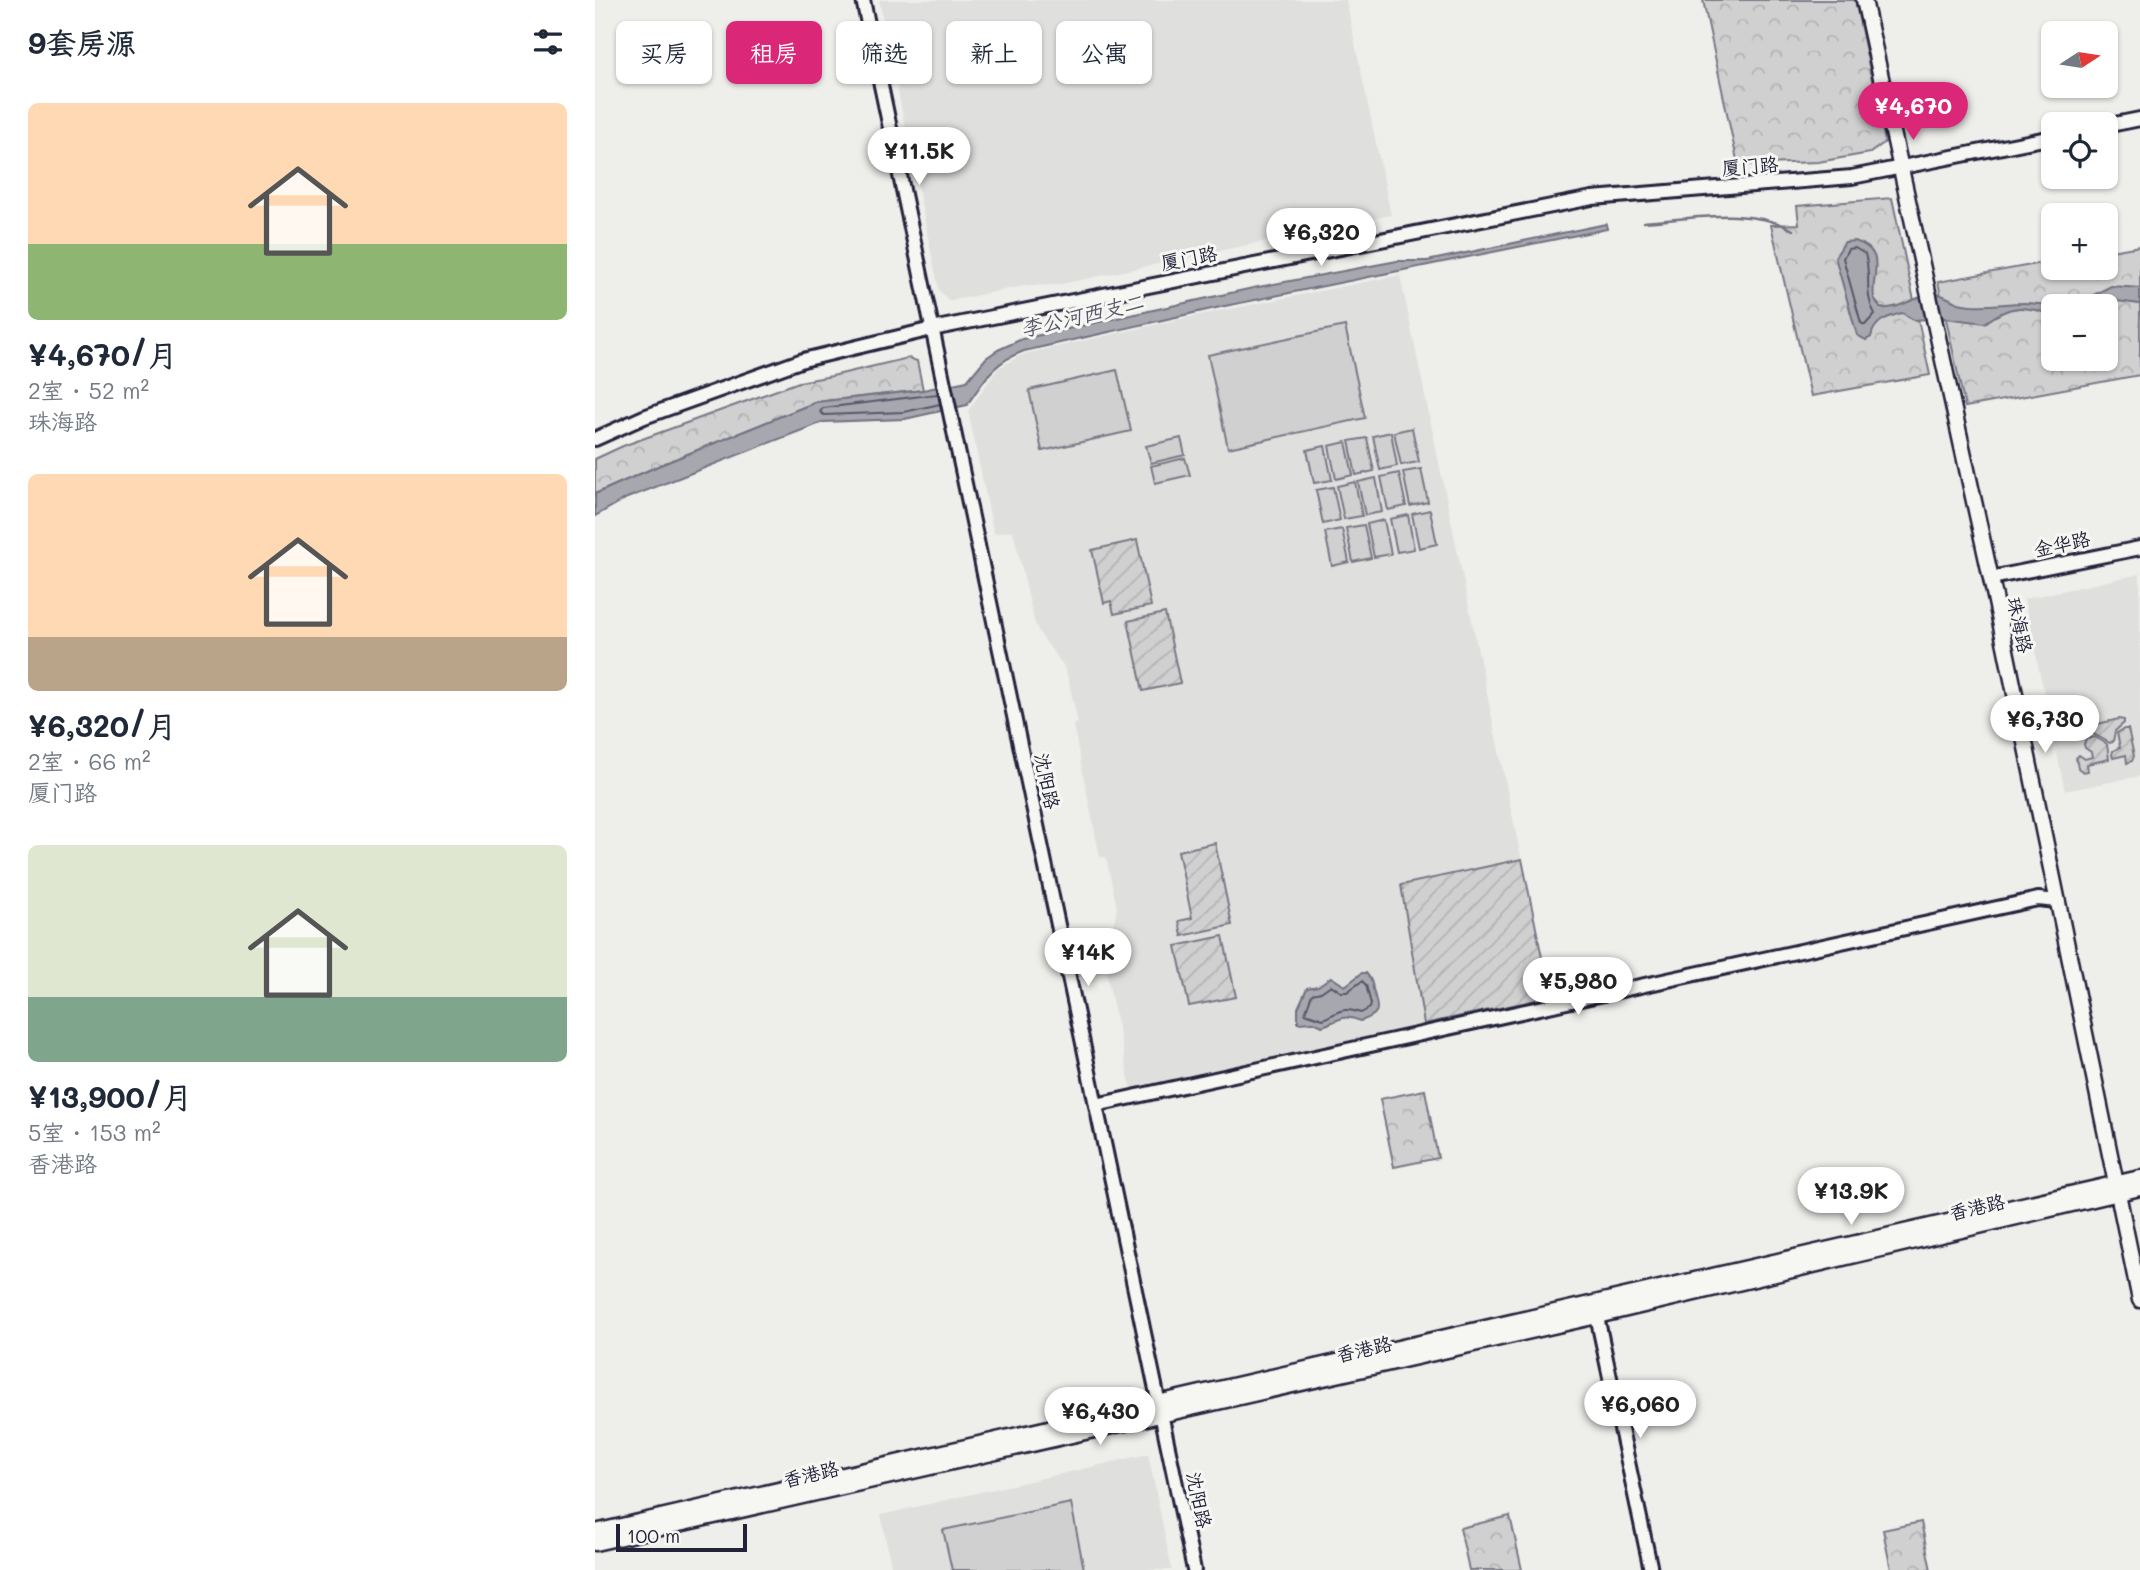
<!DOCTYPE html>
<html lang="zh">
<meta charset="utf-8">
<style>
:root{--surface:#fff;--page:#f2f2f3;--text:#1f2937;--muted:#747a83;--accent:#db2777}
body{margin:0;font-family:Mali,"LXGW WenKai TC",sans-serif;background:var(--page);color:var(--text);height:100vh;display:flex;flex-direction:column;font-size:26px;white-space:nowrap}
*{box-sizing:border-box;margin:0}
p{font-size:23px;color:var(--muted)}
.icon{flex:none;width:38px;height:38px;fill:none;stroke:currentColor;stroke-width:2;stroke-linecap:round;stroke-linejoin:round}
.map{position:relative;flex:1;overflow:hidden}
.details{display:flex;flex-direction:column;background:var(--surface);width:595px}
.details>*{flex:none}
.top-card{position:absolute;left:21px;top:21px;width:665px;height:63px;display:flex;gap:14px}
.needle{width:46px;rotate:78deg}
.tools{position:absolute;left:1446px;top:21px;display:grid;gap:14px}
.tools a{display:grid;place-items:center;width:77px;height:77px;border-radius:10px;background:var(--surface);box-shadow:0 2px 5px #0004;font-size:35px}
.scale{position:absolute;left:21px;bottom:18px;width:131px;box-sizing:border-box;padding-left:7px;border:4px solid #22223b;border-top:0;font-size:19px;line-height:24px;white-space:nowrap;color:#22223b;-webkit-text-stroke:5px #f6f6f2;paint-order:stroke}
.price{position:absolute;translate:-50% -60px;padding:0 16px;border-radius:24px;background:#fff;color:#222;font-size:23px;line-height:46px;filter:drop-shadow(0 2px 4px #0008)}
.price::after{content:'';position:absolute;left:50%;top:42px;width:21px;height:16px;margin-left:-10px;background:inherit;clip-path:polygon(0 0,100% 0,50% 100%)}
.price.current{background:var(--accent);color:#fff}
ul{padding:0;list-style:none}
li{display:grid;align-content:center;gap:14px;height:371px;padding:0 28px}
li span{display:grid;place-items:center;height:217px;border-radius:10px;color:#555}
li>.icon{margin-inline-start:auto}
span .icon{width:126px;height:126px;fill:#fffc;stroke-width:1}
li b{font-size:30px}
h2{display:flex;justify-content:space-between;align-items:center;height:84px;padding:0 28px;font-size:30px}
.chip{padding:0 24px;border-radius:10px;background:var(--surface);box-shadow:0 2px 5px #0004;font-size:24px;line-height:63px}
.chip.current{background:var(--accent);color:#fff}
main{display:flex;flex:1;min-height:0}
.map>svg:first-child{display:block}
</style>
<main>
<section class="details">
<h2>9套房源<svg class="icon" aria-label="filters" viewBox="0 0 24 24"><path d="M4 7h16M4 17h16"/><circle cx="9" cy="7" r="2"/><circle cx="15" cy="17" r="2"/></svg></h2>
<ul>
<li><span style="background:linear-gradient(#ffd9b3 65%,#8fb573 0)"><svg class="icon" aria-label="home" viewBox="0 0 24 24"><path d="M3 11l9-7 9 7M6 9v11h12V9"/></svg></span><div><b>¥4,670/月</b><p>2室 · 52 m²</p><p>珠海路</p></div></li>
<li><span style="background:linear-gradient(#ffd9b3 75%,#b9a48a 0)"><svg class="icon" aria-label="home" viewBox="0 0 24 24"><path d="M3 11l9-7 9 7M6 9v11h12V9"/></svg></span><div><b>¥6,320/月</b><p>2室 · 66 m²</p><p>厦门路</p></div></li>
<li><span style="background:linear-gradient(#dfe7d0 70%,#7fa58c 0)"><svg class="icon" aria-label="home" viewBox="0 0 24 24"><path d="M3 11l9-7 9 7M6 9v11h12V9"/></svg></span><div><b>¥13,900/月</b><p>5室 · 153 m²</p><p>香港路</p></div></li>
</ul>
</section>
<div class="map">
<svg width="1545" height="1570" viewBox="0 0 1545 1570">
<defs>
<pattern id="forest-crowns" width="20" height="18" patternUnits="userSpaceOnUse" patternTransform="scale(1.75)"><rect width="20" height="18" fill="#d0d0d1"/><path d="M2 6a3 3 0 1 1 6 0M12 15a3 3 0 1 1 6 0" fill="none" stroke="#b2b2b4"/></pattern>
<pattern id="garden-furrows" width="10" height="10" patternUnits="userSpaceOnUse" patternTransform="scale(1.75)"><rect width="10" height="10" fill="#d0d0d1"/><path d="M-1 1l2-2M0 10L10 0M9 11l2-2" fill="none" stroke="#b2b2b4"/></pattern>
</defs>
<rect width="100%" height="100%" fill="#eeeeeb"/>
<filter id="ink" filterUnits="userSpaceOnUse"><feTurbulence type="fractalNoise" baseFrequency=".0143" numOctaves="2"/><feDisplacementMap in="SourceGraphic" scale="14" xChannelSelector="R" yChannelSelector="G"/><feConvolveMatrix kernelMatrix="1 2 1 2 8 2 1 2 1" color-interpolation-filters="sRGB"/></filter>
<g filter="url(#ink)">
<g fill="#dfdfde">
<polygon points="284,0 751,0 796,215 462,285 429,286 354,301 344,290"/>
<polygon points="805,275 955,997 536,1088 513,981 512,954 522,908 511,857 505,857 478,725 483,723 473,678 468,665 445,634 439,621 418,530 399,534 373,411 403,368 429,354 604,315"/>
<polygon points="1545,574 1545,776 1470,791 1429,599"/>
<polygon points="553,1454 577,1570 297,1570 286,1515"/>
</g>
<g fill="url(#forest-crowns)" stroke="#797986" stroke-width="2" fill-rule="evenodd">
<polygon points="1108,0 1260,0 1290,142 1275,153 1223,162 1143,165"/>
<polygon points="1297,198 1335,375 1216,396 1176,225 1204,224 1202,206"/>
<path d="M1545 246V375L1370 407 1343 282 1458 261V268H1510V252ZM1458 306H1510V359H1458Z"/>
<polygon points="313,358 322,361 328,390 221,402 63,466 0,494 0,459 28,446 204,382 237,376"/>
<polygon points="830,1090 843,1158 799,1167 785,1099"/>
<polygon points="915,1516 927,1570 874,1570 865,1528"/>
<polygon points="1326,1522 1336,1570 1296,1570 1288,1530"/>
</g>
<g fill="url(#garden-furrows)" stroke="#797986" stroke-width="2">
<polygon points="542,540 556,606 519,614 516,601 509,603 497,550"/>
<polygon points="570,613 585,683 548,691 533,621"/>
<polygon points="1524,719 1529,720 1529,723 1520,731 1518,742 1515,743 1497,733 1496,729 1498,725"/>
<polygon points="1529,729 1533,729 1539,756 1537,761 1532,763 1531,755 1518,758 1517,755 1518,751 1525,747 1522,733"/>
<polygon points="1500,737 1512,744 1514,759 1492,764 1493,771 1488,772 1483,768 1481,758 1484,755 1490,759 1497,757 1496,752 1490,748 1489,744 1491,739"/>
<polygon points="620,843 637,925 587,936 584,921 597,918 583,851"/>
<polygon points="927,859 955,997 829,1024 806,885"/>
<polygon points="628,936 641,997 594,1006 581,946"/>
</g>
<g fill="#d0d0d1" stroke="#797986" stroke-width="2">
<polygon points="750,326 770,418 633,448 613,355"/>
<polygon points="522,370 536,431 447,451 434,390"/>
<polygon points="817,428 824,462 806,465 799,432"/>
<polygon points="796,432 802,466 785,470 778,436"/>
<polygon points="586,438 590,455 556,463 551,446"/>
<polygon points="772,438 779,471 761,475 754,441"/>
<polygon points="751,442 758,475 741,479 734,446"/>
<polygon points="730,446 737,480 719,483 712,450"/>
<polygon points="590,458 595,475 560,483 556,466"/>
<polygon points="826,469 833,502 815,506 808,472"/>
<polygon points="804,473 811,506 793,510 786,477"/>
<polygon points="781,478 787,512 770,515 763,482"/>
<polygon points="760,482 767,516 749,519 742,486"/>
<polygon points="738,487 745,520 728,524 721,490"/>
<polygon points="835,510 842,544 824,548 817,514"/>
<polygon points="813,515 819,549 802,552 795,519"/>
<polygon points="789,520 796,554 779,557 772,524"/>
<polygon points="769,525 776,558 758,562 751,528"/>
<polygon points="747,529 754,562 737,566 730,532"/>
<polygon points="476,1503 489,1570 357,1570 348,1530"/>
</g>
<g fill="#a7a7af" stroke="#727281" stroke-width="2">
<path d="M1011 224 1012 229 630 306 429 351C397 363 391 378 372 405L310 419 228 422 32 498 0 516V494L63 466 221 402 328 390 372 381 391 358 403 350 427 339 658 288 802 261H832Z"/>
<path d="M1260 241C1294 252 1275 276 1279 298 1280 299 1285 307 1285 308 1307 310 1320 294 1342 294 1351 295 1359 303 1368 304 1388 308 1408 303 1429 303 1439 303 1451 305 1462 306H1458V315C1427 306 1417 303 1390 323L1350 318 1319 320 1307 313C1292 317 1279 321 1276 337L1271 340 1262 335 1240 257 1250 242Z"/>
<polygon points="1516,286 1545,288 1545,304 1514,300 1499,306 1477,306"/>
<path d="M767 973H771C776 979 777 982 778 989 782 1007 789 1014 765 1021 745 1013 745 1021 727 1026L719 1022 703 1023V1008L712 988 723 986 736 977 750 986Z"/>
</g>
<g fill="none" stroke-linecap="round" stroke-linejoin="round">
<g stroke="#575769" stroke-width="2">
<path d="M1260 248 1270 254C1277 277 1268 293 1280 314L1270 325 1266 323 1248 258 1253 249Z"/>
<polyline points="343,394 228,408 225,412 229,415 309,412 345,404"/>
<path d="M767 981 771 985 776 1004 775 1008 766 1013C746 1006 745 1012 728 1019L710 1013 717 994 726 992 736 985 746 992H752Z"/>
</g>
<path stroke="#727281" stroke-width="2.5" d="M1049 222C1097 219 1155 206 1198 230"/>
<defs>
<g id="minor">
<polyline points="268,0 599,1570"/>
<polyline points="1510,126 1545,119"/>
<polyline points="0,439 49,417 208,360 337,329 997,198 1257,177 1458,137"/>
<polyline points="1396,578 1545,548"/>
<polyline points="501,1105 1443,899 1462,901"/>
<polyline points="1000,1307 1056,1570"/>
</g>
<g id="major">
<polyline points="1269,0 1400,597 1545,1300"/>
<polyline points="0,1532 1545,1178"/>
<polyline points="0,1543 1002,1316 1545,1188"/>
</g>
</defs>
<use href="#minor" stroke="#22223b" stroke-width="18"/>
<use href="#major" stroke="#22223b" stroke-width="19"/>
<use href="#minor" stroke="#f6f6f2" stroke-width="12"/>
<use href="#major" stroke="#f6f6f2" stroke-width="14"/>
</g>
</g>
<g text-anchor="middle" stroke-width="6" stroke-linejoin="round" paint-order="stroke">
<g font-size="19" fill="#22223b" stroke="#f6f6f2">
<text transform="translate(1155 166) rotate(-5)" y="7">厦门路</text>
<text transform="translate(594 258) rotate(-11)" y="7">厦门路</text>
<text transform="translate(1467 544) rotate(-12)" y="7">金华路</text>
<text transform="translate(1425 625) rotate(78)" y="7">珠海路</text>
<text transform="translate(452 781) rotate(78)" y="7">沈阳路</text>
<text transform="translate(1382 1207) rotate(-13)" y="7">香港路</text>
<text transform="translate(769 1349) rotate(-13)" y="7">香港路</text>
<text transform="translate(216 1474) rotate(-13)" y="7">香港路</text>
<text transform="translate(604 1500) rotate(78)" y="7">沈阳路</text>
</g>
<g font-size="21" font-style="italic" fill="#575769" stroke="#f6f6f2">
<text transform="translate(487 316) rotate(-13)" y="7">李公河西支二</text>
</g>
</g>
</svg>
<div class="tools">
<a><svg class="needle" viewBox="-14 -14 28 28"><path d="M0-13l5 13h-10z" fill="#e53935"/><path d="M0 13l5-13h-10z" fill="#747a83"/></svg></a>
<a><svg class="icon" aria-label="locate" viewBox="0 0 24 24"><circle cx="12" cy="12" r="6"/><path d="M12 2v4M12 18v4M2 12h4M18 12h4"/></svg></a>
<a>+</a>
<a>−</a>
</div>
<div class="scale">100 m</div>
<b class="price current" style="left:1318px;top:142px">¥4,670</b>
<b class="price" style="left:324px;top:187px">¥11.5K</b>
<b class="price" style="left:726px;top:268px">¥6,320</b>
<b class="price" style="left:1450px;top:755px">¥6,730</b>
<b class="price" style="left:493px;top:988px">¥14K</b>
<b class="price" style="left:983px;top:1017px">¥5,980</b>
<b class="price" style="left:1256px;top:1227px">¥13.9K</b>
<b class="price" style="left:1045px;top:1440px">¥6,060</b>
<b class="price" style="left:505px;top:1447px">¥6,430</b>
<div class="top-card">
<a class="chip">买房</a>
<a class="chip current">租房</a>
<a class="chip">筛选</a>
<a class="chip">新上</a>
<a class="chip">公寓</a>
</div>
</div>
</main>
